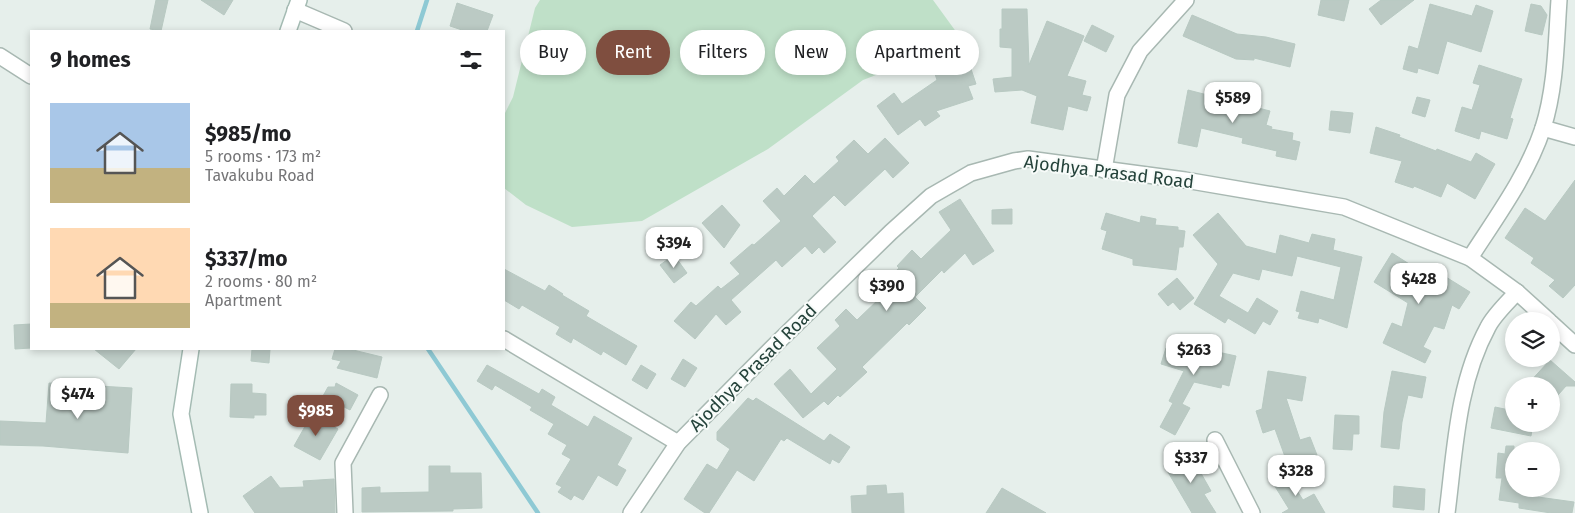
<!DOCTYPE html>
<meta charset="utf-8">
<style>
:root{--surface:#fff;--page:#f6f6f6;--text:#202124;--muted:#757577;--accent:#7f4e3f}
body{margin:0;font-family:"Fira Sans",sans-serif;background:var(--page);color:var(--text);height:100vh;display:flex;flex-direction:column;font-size:19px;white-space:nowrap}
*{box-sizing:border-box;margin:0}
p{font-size:16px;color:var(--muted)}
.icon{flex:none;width:28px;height:28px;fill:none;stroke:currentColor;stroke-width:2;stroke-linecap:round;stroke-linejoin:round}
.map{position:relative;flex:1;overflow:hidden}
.details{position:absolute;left:30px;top:30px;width:475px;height:320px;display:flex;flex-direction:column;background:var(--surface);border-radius:0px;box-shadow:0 2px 8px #0003}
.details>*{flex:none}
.guide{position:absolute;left:520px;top:30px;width:475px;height:45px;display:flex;gap:10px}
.tools{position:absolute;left:1505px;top:312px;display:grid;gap:10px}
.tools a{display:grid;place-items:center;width:55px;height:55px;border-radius:50%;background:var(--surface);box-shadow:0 2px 8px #0003;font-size:25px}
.price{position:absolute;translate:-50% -42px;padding:0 11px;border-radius:10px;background:#fff;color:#222;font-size:16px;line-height:32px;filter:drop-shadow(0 1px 2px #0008)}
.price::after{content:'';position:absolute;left:50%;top:30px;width:15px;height:11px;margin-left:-8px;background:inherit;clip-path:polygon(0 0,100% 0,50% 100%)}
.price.current{background:var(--accent);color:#fff}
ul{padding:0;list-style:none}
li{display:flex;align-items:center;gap:15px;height:125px;padding:0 20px}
li span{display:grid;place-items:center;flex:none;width:140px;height:100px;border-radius:0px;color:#555}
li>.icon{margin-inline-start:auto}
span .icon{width:60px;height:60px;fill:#fffc;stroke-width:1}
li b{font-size:21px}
h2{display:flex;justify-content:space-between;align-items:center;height:60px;padding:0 20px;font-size:21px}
.pill{padding:0 18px;border-radius:22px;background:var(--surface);box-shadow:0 2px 8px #0003;font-size:18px;line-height:45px}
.pill.current{background:var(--accent);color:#fff}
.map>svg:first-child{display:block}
</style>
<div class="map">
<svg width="1575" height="513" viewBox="0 0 1575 513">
<rect width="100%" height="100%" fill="#e6efeb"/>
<polygon fill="#bfe0c8" points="540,0 933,0 957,33 928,55 863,80 768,149 642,221 572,227 526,205 504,188 504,115 513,97 535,8"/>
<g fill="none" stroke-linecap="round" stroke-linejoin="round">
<g stroke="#8ec9d4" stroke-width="4.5">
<polyline points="417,31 427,0"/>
<polyline points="428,349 538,513"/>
</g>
</g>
<g fill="#bbcac4" stroke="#b8c9c2">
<polygon points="156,0 168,0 161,31 150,29"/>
<polygon points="201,0 233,0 224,15"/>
<polygon points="1321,0 1349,0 1344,21 1318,15"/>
<polygon points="1381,0 1414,0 1381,25 1369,9"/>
<polygon points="457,3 493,15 487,31 465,31 450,26"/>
<polygon points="1430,4 1472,16 1476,5 1493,11 1481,52 1447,41 1438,74 1418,68 1417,73 1403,69 1409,46 1418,49"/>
<polygon points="1531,4 1541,6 1547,15 1542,35 1525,31"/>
<polygon points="1002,9 1027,9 1029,65 1047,21 1084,36 1067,76 1086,81 1082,95 1091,97 1087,111 1068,106 1063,130 1031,123 1037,96 1022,90 995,92 993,79 1012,77 1012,48 1000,47 1000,29 1002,29"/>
<polygon points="1192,15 1237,34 1266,37 1295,44 1290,67 1254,58 1254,60 1236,59 1183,36"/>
<polygon points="1092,25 1114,36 1106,52 1084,41"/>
<polygon points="961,45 965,57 967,57 976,84 968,86 973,99 936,111 940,116 925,126 920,119 898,135 877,106 894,93 902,104 937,80 933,68 946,64 942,52"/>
<polygon points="1479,65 1522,79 1510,118 1513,119 1507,139 1481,131 1479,139 1455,131 1462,107 1472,110 1480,85 1473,83"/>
<polygon points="1188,90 1270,111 1266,125 1272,127 1271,129 1293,133 1292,140 1300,142 1296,160 1276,156 1277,151 1242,143 1243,138 1201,128 1197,147 1178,143"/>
<polygon points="1417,97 1430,100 1425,117 1412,113"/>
<polygon points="1331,111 1353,113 1350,133 1329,130"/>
<polygon points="1376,127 1400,135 1399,137 1436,151 1437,149 1471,162 1476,153 1495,164 1475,199 1447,183 1441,197 1414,186 1413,188 1395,182 1402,161 1370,153"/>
<polygon points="885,138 909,163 893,178 885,169 845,206 834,195 812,216 836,242 824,253 819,247 812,254 805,246 782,267 776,260 731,300 741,312 726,325 716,314 695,339 674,321 691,302 696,306 718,286 721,289 740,274 730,263 752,244 754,245 781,221 763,201 777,188 784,196 805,175 814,184 839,161 836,157 854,140 868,154"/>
<polygon points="1575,180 1575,285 1563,298 1549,286 1555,280 1531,263 1534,258 1505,238 1525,208 1545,221"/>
<polygon points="960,199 994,251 973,265 965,253 944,273 942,270 915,297 926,308 909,325 907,323 862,367 867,372 840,397 838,395 828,405 824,401 803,418 774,384 790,369 811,394 837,369 817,348 840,326 835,320 846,309 857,320 881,297 875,291 899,268 897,266 912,250 921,259 951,230 939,212"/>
<polygon points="722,205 740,225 724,248 702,223"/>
<polygon points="1012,209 1012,224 992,224 992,210"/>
<polygon points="1106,213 1140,223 1141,216 1156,219 1155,225 1178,227 1178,230 1185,231 1183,247 1179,247 1176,270 1133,265 1133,259 1102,249 1107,231 1101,229"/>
<polygon points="1218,213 1246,246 1276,254 1280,235 1309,243 1312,234 1335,239 1333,250 1362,257 1347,328 1319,318 1318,323 1298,318 1300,312 1296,311 1301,291 1334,300 1341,267 1297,256 1292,276 1262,269 1259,280 1233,273 1219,296 1248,313 1257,298 1278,311 1270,325 1263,321 1255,334 1228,318 1225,323 1194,304 1218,264 1193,235"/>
<polygon points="1392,253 1428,276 1433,269 1470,292 1459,309 1452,305 1444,329 1434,326 1423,347 1431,351 1425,363 1383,343 1392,323 1402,327 1408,303 1374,282"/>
<polygon points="674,255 687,273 674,283 660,265"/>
<polygon points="504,269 545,291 549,285 563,294 562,295 589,311 586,316 637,346 626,365 603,351 601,355 573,338 571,343 556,334 560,327 522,305 519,309 504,300"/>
<polygon points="1177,278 1194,298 1180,310 1173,302 1168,306 1158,294"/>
<polygon points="31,324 31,348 15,349 14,325"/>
<polygon points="1172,338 1195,347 1236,356 1229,386 1222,384 1221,388 1194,382 1182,404 1190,408 1175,435 1160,427 1173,403 1169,401 1184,371 1161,364 1166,348 1169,349"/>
<polygon points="94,349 136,349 119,369"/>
<polygon points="252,349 270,349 269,363 251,361"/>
<polygon points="335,349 349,349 382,357 377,378 337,368 341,361 332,359"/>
<polygon points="683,359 697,368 685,387 671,379"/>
<polygon points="1550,360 1575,382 1575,386 1566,386 1551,403 1551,386 1526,386"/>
<polygon points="487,365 539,394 542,389 555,397 551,405 588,427 594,416 632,438 617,465 626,470 617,486 598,475 583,500 574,495 571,500 558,492 562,487 556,484 571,459 562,454 567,445 548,434 554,424 530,410 532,407 495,385 492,390 477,381"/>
<polygon points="641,365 656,374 647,389 632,380"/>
<polygon points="1268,371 1306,377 1302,401 1286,398 1300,440 1310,437 1317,455 1288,465 1275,429 1263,433 1256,411 1262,409"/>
<polygon points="1392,371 1426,377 1422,398 1408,395 1402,422 1399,449 1381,447 1384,412"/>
<polygon points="49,383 132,388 128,453 43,446 0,445 0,421 46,423"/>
<polygon points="336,383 358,395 350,410 323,396 328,387 335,387"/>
<polygon points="231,384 252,384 252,393 266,394 266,415 254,415 254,418 230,417"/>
<polygon points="748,398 753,401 756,398 824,441 830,434 850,447 839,463 832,459 830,464 787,438 784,441 781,439 754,481 737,470 709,513 705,513 684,499 707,464 717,470 730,449 717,440 717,432"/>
<polygon points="1495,407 1514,411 1514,424 1533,424 1531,436 1491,428"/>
<polygon points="312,414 338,429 320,460 294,446"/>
<polygon points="1335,415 1359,416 1359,434 1353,434 1352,450 1333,449"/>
<polygon points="1506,446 1514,446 1514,489 1539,491 1538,497 1574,502 1572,513 1551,513 1519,508 1519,503 1499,500 1502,478 1496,478 1498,453 1505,454"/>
<polygon points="1189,452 1211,491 1204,494 1216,513 1192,513 1165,467"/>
<polygon points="429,466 450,466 450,473 481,473 482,508 453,509 453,511 362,512 362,488 380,487 380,493 429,492"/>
<polygon points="1285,472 1303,500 1314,494 1325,513 1282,513 1289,509 1271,480"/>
<polygon points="271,476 280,488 304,487 303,481 334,479 335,513 255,513 243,496"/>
<polygon points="886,485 887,494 903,493 904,513 852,513 851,496 867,495 867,486"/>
<polygon points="1394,486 1425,489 1424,510 1393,507"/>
<polygon points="1002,488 1046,513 986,513"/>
</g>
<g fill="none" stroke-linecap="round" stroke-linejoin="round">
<defs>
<g id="minor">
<polyline points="295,10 344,31"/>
<polyline points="0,56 31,76"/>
<polyline points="1543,128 1575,137"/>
<polyline points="1104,170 1117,95 1140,51 1186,0"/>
<path d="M1470 258C1497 216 1527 176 1543 128 1556 87 1556 43 1559 0"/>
<polyline points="504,339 678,443"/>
<polyline points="1215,440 1252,513"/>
<polyline points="345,513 343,463 380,395"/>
<path d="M1447 513C1455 451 1457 384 1488 327 1494 315 1507 303 1517 292"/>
</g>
<g id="tertiary">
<polyline points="1551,323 1575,345"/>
<polyline points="631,513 678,443 777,343 891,232 931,196 971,173 1014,161 1028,159 1185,180 1344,207 1470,258 1517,292 1549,321"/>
</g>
<g id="secondary">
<polyline points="288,31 299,0"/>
<polyline points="191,349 181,414 200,513"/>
</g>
</defs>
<use href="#minor" stroke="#a8b8b2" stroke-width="18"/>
<use href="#tertiary" stroke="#a8b8b2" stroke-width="18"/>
<use href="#secondary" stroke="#a4bbb3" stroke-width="18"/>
<use href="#minor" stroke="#fff" stroke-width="15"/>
<use href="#tertiary" stroke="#fff" stroke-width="15"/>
<use href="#secondary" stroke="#fff" stroke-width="15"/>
</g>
<g text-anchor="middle" stroke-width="4" stroke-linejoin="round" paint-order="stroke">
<g font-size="18" fill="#24423a" stroke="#f7fbf9">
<text transform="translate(1109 172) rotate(7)" y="6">Ajodhya Prasad Road</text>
<text transform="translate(753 368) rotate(-45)" y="6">Ajodhya Prasad Road</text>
</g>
</g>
</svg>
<div class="tools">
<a><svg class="icon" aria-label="layers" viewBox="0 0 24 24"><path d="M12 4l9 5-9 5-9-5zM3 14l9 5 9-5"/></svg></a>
<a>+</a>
<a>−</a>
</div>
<b class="price" style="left:1233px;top:124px">$589</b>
<b class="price" style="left:674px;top:269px">$394</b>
<b class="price" style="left:1419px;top:305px">$428</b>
<b class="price" style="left:887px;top:312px">$390</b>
<b class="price" style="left:1194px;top:376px">$263</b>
<b class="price" style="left:78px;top:420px">$474</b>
<b class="price current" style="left:316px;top:437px">$985</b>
<b class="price" style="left:1191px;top:484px">$337</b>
<b class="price" style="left:1296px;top:497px">$328</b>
<div class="guide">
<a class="pill">Buy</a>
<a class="pill current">Rent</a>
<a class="pill">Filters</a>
<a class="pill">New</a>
<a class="pill">Apartment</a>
</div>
<section class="details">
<h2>9 homes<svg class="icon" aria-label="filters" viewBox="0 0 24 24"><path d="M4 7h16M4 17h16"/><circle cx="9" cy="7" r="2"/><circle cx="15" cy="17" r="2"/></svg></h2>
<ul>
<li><span style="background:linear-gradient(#a9c7e8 65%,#c2b280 0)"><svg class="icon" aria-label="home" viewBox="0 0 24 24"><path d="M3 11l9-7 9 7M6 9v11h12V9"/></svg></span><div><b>$985/mo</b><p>5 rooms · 173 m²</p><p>Tavakubu Road</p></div></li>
<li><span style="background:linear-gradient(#ffd9b3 75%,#c2b280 0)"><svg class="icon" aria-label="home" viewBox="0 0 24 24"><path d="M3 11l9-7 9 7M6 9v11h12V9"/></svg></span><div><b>$337/mo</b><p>2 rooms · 80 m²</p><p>Apartment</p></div></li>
</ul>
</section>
</div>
